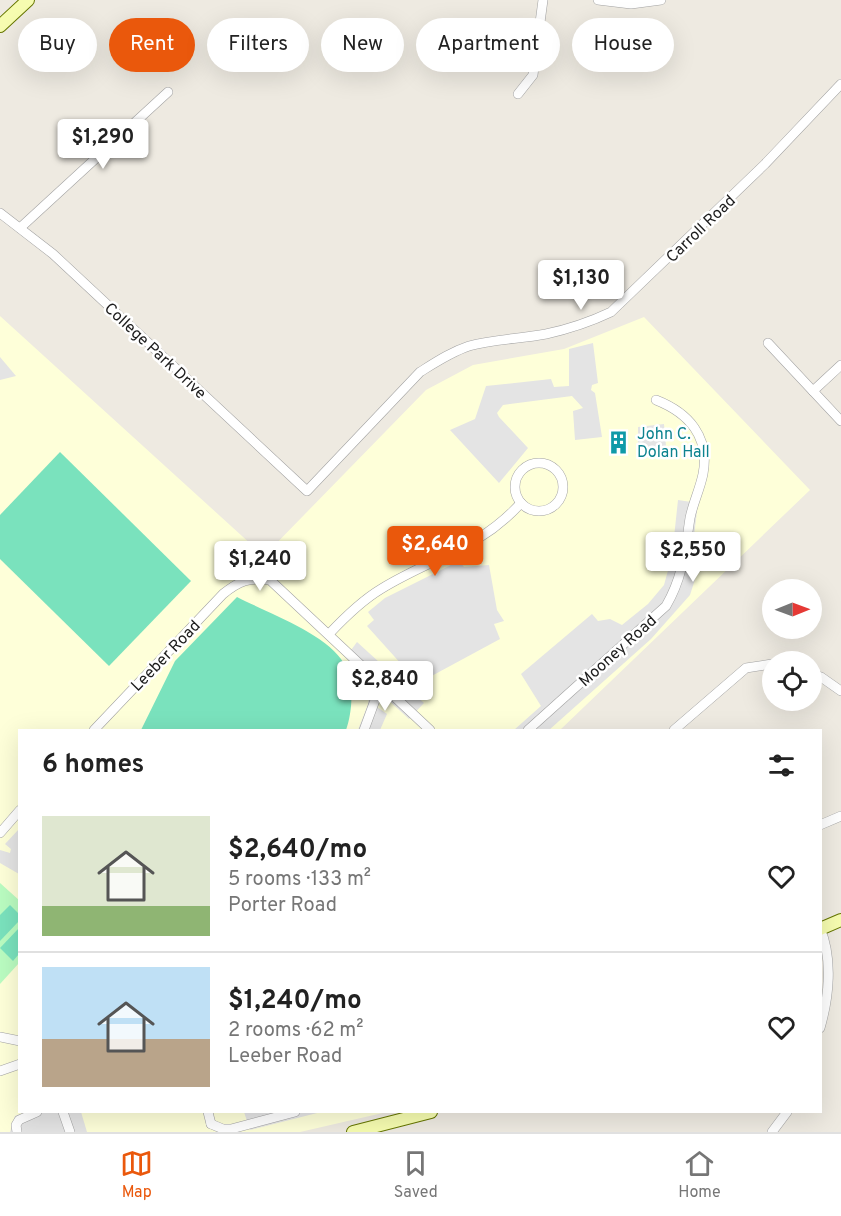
<!DOCTYPE html>
<meta charset="utf-8">
<style>
:root{--surface:#fff;--page:#f2f2f2;--text:#222;--muted:#767676;--line:#e0e0e0;--accent:#ea580c}
body{margin:0;font-family:Overpass,sans-serif;background:var(--page);color:var(--text);height:100vh;display:flex;flex-direction:column;font-size:22px;white-space:nowrap}
*{box-sizing:border-box;margin:0}
p{font-size:20px;color:var(--muted)}
.icon{flex:none;width:33px;height:33px;fill:none;stroke:currentColor;stroke-width:2;stroke-linecap:round;stroke-linejoin:round}
.map{position:relative;flex:1;overflow:hidden}
.sheet{position:absolute;left:18px;top:729px;width:804px;height:384px;display:flex;flex-direction:column;background:var(--surface);border-radius:0px;box-shadow:0 6px 24px #0002}
.sheet>*{flex:none}
.guide{position:absolute;left:18px;top:18px;width:806px;height:54px;display:flex;gap:12px}
.needle{width:39px;rotate:89deg}
.fabs{position:absolute;left:762px;top:579px;display:grid;gap:12px}
.fabs a{display:grid;place-items:center;width:60px;height:60px;border-radius:50%;background:var(--surface);box-shadow:0 6px 24px #0002;font-size:30px}
.price{position:absolute;translate:-50% -51px;padding:0 14px;border-radius:6px;background:#fff;color:#222;font-size:20px;line-height:39px;filter:drop-shadow(0 2px 3px #0008)}
.price::after{content:'';position:absolute;left:50%;top:36px;width:18px;height:14px;margin-left:-9px;background:inherit;clip-path:polygon(0 0,100% 0,50% 100%)}
.price.active{background:var(--accent);color:#fff}
ul{padding:0;list-style:none}
li{display:flex;align-items:center;gap:18px;height:150px;padding:0 24px}
li+li{border-top:2px solid var(--line)}
li span{display:grid;place-items:center;flex:none;width:168px;height:120px;border-radius:0px;color:#555}
li>.icon{margin-inline-start:auto}
span .icon{width:72px;height:72px;fill:#fffc;stroke-width:1}
li b{font-size:26px}
h2{display:flex;justify-content:space-between;align-items:center;height:72px;padding:0 24px;font-size:26px}
.pill{padding:0 21px;border-radius:27px;background:var(--surface);box-shadow:0 6px 24px #0002;font-size:21px;line-height:54px}
.pill.active{background:var(--accent);color:#fff}
.dock{display:flex;justify-content:space-around;align-items:center;height:84px;border-top:2px solid var(--line);background:var(--surface);font-size:16px;color:var(--muted)}
.dock a{display:grid;justify-items:center;gap:3px}
.dock .active{color:var(--accent)}
.map>svg:first-child{display:block}
</style>
<div class="map">
<svg width="841" height="1132" viewBox="0 0 841 1132">
<rect width="100%" height="100%" fill="#eeeae1"/>
<polygon fill="#feffd9" points="0,316 264,556 426,390 473,365 564,349 644,317 810,490 560,730 20,730 20,1112 387,1112 300,1132 0,1132"/>
<polygon fill="#bafcc1" points="0,883 20,901 19,963 0,984"/>
<g fill="#7ae2bd">
<polygon points="60,452 191,581 109,666 0,559 0,515"/>
<path d="M237 597C266 612 322 632 341 659 355 678 353 710 346 730H141L175 661Z"/>
<polygon points="10,905 19,914 19,921 0,941 0,915"/>
<polygon points="19,928 19,954 13,961 0,948"/>
</g>
<g fill="#e4e4e4">
<polygon points="593,343 598,383 592,385 591,390 595,393 602,437 575,440 573,411 583,408 572,396 503,405 497,413 499,417 528,448 499,483 450,430 475,419 486,386 551,379 554,387 569,386 569,349"/>
<polygon points="0,357 16,376 0,380"/>
<polygon points="664,424 666,446 638,450 638,427"/>
<polygon points="678,500 698,503 692,552 700,554 700,564 690,595 651,639 549,730 514,730 541,706 521,674 592,614 598,621 610,619 622,625 648,604 664,585 672,556"/>
<polygon points="459,561 464,567 489,565 497,610 504,621 494,624 500,639 426,679 420,672 412,676 367,626 374,620 368,612 385,598"/>
<polygon points="357,642 424,703 409,719 385,697 381,698 377,707 387,714 380,730 358,730 368,704 371,686 346,657"/>
<polygon points="19,829 19,874 0,863 0,850 10,853 11,849 5,844"/>
<polygon points="25,1112 81,1112 87,1132 10,1132 15,1116"/>
<polygon points="244,1112 321,1112 250,1130"/>
</g>
<g fill="none" stroke-linecap="round" stroke-linejoin="round">
<defs>
<g id="minor">
<polyline points="598,0 631,4 661,0"/>
<polyline points="518,94 533,75 543,0"/>
<path d="M0 213 53 254 307 491 420 372C436 362 451 352 469 346 494 339 520 339 546 334 569 329 590 322 611 312L765 164 841 84"/>
<polyline points="20,228 168,92"/>
<polyline points="768,343 841,421"/>
<polyline points="813,391 841,365"/>
<circle cx="539" cy="487" r="24"/>
<path d="M329 634C345 617 361 601 381 589 433 557 478 550 521 503"/>
<polyline points="812,674 821,677 841,691"/>
<path d="M94 730 223 594C239 581 249 577 270 580L430 730"/>
<polyline points="364,730 381,684"/>
<path d="M528 730 666 606C683 577 685 551 690 518 693 503 700 489 703 474 710 437 689 413 656 400"/>
<polyline points="674,730 746,668 772,664"/>
<polyline points="820,825 841,816"/>
<polyline points="0,833 20,810"/>
<path d="M820 928C833 959 829 997 820 1028"/>
<polyline points="0,1037 20,1041"/>
<polyline points="0,1071 20,1064"/>
<polyline points="63,1112 70,1132"/>
<polyline points="208,1112 211,1124"/>
<polyline points="211,1124 223,1129 231,1129 295,1112"/>
<polyline points="17,1132 16,1125 19,1120 37,1112"/>
<polyline points="772,1132 787,1112"/>
</g>
<g id="secondary">
<polyline points="0,26 28,0"/>
<polyline points="820,929 841,920"/>
<polyline points="353,1132 431,1112"/>
</g>
</defs>
<use href="#minor" stroke="#a3a3a3" stroke-width="10"/>
<use href="#secondary" stroke="#667600" stroke-width="14"/>
<use href="#minor" stroke="#fff" stroke-width="9"/>
<use href="#secondary" stroke="#f6fcb0" stroke-width="12"/>
</g>
<defs>
<symbol id="building-bare" viewBox="-9 -9 18 18"><path d="M-4-6H4V6H1V3H-1V6H-4ZM-2.5-4.3h1.7v1.8h-1.7ZM.8-4.3h1.7v1.8H.8ZM-2.5-1h1.7V.8h-1.7ZM.8-1h1.7V.8H.8Z" fill="#0f9aa8" stroke="#fff" stroke-width="2.5" paint-order="stroke"/></symbol>
</defs>
<g fill-rule="evenodd">
<use href="#building-bare" x="602" y="426" width="33" height="33"/>
</g>
<g text-anchor="middle" stroke-width="5" stroke-linejoin="round" paint-order="stroke">
<g font-size="16" fill="#1c1c1c" stroke="#fff">
<text transform="translate(700 228) rotate(-44)" y="6">Carroll Road</text>
<text transform="translate(156 350) rotate(43)" y="6">College Park Drive</text>
<text transform="translate(617 650) rotate(-42)" y="6">Mooney Road</text>
<text transform="translate(165 655) rotate(-46)" y="6">Leeber Road</text>
</g>
<g font-size="16" fill="#0d838f" stroke="#fff" text-anchor="start">
<text x="637" y="439">John C.<tspan x="637" dy="18">Dolan Hall</tspan></text>
</g>
</g>
</svg>
<div class="fabs">
<a><svg class="needle" viewBox="-14 -14 28 28"><path d="M0-13l5 13h-10z" fill="#e53935"/><path d="M0 13l5-13h-10z" fill="#767676"/></svg></a>
<a><svg class="icon" aria-label="locate" viewBox="0 0 24 24"><circle cx="12" cy="12" r="6"/><path d="M12 2v4M12 18v4M2 12h4M18 12h4"/></svg></a>
</div>
<b class="price" style="left:103px;top:170px">$1,290</b>
<b class="price" style="left:581px;top:311px">$1,130</b>
<b class="price active" style="left:435px;top:577px">$2,640</b>
<b class="price" style="left:693px;top:583px">$2,550</b>
<b class="price" style="left:260px;top:592px">$1,240</b>
<b class="price" style="left:385px;top:712px">$2,840</b>
<div class="guide">
<a class="pill">Buy</a>
<a class="pill active">Rent</a>
<a class="pill">Filters</a>
<a class="pill">New</a>
<a class="pill">Apartment</a>
<a class="pill">House</a>
</div>
<section class="sheet">
<h2>6 homes<svg class="icon" aria-label="filters" viewBox="0 0 24 24"><path d="M4 7h16M4 17h16"/><circle cx="9" cy="7" r="2"/><circle cx="15" cy="17" r="2"/></svg></h2>
<ul>
<li><span style="background:linear-gradient(#dfe7d0 75%,#8fb573 0)"><svg class="icon" aria-label="home" viewBox="0 0 24 24"><path d="M3 11l9-7 9 7M6 9v11h12V9"/></svg></span><div><b>$2,640/mo</b><p>5 rooms · 133 m²</p><p>Porter Road</p></div><svg class="icon" aria-label="heart" viewBox="0 0 24 24"><path d="M12 20l-8-8c-3-5 5-10 8-4 3-6 11-1 8 4z"/></svg></li>
<li><span style="background:linear-gradient(#bfe0f5 60%,#b9a48a 0)"><svg class="icon" aria-label="home" viewBox="0 0 24 24"><path d="M3 11l9-7 9 7M6 9v11h12V9"/></svg></span><div><b>$1,240/mo</b><p>2 rooms · 62 m²</p><p>Leeber Road</p></div><svg class="icon" aria-label="heart" viewBox="0 0 24 24"><path d="M12 20l-8-8c-3-5 5-10 8-4 3-6 11-1 8 4z"/></svg></li>
</ul>
</section>
</div>
<nav class="dock">
<a class="active"><svg class="icon" aria-label="map" viewBox="0 0 24 24"><path d="M3 6l6-2 6 2 6-2v14l-6 2-6-2-6 2zM9 4v14M15 6v14"/></svg>Map</a>
<a><svg class="icon" aria-label="saved" viewBox="0 0 24 24"><path d="M7 4h10v16l-5-4-5 4z"/></svg>Saved</a>
<a><svg class="icon" aria-label="home" viewBox="0 0 24 24"><path d="M3 11l9-7 9 7M6 9v11h12V9"/></svg>Home</a>
</nav>
